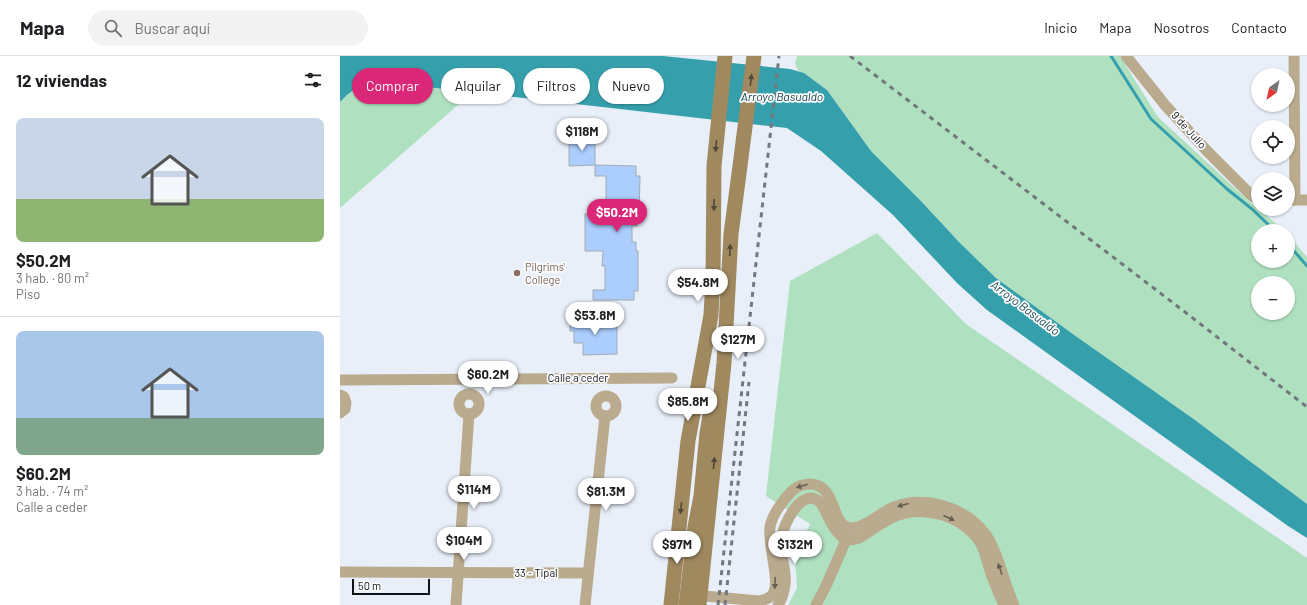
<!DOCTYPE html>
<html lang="es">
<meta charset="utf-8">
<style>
:root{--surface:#fff;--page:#f2f2f2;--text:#202124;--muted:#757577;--line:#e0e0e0;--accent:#db2777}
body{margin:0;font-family:Barlow,sans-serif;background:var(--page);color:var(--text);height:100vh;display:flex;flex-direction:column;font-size:15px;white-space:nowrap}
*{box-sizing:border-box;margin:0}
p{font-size:13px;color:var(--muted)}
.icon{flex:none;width:22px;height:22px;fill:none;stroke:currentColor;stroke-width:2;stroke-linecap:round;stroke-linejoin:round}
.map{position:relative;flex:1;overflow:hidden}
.details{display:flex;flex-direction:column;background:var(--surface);width:340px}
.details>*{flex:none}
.top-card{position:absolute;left:12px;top:12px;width:380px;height:36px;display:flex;gap:8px}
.needle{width:26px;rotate:213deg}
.buttons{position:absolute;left:911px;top:12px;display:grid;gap:8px}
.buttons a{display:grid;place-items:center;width:44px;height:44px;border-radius:50%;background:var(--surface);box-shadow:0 1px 3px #0004;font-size:20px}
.scale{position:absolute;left:12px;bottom:10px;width:78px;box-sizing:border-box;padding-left:4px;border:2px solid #111317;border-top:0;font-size:11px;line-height:14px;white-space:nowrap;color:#111317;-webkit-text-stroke:3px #fbfcfe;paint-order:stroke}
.price{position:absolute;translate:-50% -34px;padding:0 9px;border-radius:14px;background:#fff;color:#222;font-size:13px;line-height:26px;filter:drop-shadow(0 1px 2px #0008)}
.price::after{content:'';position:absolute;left:50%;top:24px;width:12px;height:9px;margin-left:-6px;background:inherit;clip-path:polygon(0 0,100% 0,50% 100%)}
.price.selected{background:var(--accent);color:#fff}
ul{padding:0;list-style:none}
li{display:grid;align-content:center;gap:8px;height:212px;padding:0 16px}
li+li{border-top:1px solid var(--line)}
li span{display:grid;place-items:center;height:124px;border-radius:8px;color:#555}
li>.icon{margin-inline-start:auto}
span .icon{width:72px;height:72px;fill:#fffc;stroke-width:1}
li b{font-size:17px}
h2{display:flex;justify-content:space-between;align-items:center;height:48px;padding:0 16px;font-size:17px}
.pill{padding:0 14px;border-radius:18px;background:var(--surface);box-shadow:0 1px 3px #0004;font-size:14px;line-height:36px}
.pill.selected{background:var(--accent);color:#fff}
header{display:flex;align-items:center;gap:24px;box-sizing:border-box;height:56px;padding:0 20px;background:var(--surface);border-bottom:1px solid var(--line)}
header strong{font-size:19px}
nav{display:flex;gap:22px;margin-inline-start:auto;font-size:14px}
.search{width:280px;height:36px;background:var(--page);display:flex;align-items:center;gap:10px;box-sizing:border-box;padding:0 14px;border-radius:22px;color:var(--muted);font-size:15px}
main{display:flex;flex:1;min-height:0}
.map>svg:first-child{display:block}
</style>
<header>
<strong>Mapa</strong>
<div class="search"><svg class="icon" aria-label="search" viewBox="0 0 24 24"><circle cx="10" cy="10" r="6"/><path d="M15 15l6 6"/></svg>Buscar aquí</div>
<nav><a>Inicio</a><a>Mapa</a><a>Nosotros</a><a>Contacto</a></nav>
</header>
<main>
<section class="details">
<h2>12 viviendas<svg class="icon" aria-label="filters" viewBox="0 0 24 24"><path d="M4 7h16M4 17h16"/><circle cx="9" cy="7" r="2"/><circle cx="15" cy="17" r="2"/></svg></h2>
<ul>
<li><span style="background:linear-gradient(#c9d6e8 65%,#8fb573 0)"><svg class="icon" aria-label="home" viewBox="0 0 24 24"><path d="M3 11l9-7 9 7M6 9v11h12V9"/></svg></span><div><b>$50.2M</b><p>3 hab. · 80 m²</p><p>Piso</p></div></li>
<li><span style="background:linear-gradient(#a9c7e8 70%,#7fa58c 0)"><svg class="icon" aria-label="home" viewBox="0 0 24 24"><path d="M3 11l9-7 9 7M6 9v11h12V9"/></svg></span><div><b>$60.2M</b><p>3 hab. · 74 m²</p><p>Calle a ceder</p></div></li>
</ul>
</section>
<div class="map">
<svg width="967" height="549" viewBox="0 0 967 549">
<rect width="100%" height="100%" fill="#e8eff9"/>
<g fill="#afe1c0" fill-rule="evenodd">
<path d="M457 0H780L818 61 910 146 945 175H918V205H948V179L967 201V448L855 364 730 276 656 222 619 186 580 144 531 95 487 34 464 17 458 15 455 7ZM918 227H948V257H918Z"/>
<polygon points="26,24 122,35 119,48 0,152 0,46 7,39"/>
<polygon points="537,177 626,268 967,502 967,549 448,549 457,532 455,502 470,468 426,440 450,225"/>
</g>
<polygon fill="#35a0ab" points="0,0 323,0 450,13 464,17 487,34 531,95 580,144 619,186 656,222 730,276 855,364 967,448 967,482 948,470 647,254 617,227 553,159 481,95 447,72 26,24 7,39 0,46"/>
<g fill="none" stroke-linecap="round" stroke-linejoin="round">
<g stroke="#35a0ab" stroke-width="3">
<polyline points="771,0 811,63 887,133 912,153 935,175"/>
<polyline points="948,188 967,210"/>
</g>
</g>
<g fill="#accefe" stroke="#a4aab4">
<polygon points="229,82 255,82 255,109 229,110"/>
<polygon points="255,109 296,110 296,120 300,120 299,160 297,160 297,170 292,170 292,186 296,186 296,195 298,195 298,235 294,235 294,244 253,244 253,234 265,234 265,210 262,210 263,195 245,195 245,158 266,159 266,120 255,120"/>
<polygon points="230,263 268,263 268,271 277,271 277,298 243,299 243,287 234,287 234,275 230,275"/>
</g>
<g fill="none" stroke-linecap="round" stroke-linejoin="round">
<g stroke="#baab8e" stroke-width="11">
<polyline points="786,0 825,49 867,95 912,140 918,143"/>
<polyline points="954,0 955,144"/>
<polyline points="949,144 967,144"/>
<polyline points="0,324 332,322"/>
<circle cx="129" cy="348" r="10"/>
<polyline points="0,339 4,341 6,347 5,353 0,357"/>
<circle cx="266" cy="350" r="10"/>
<polyline points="0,516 248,517"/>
<path d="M354 539 419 545C424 544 429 543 432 539 442 527 427 489 430 471 432 459 443 444 452 435 457 430 464 428 471 428 498 430 490 470 511 472 524 473 541 456 554 451 585 439 626 451 646 479 659 498 664 528 674 549"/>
<polyline points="116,549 129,358"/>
<polyline points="245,549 265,360"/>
<path d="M438 549C442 543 444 536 445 529 447 514 440 500 441 485 442 470 462 428 481 447 487 457 495 480 507 483 511 485 515 483 519 482 530 475 541 467 553 461 583 448 621 459 640 486 645 495 647 505 650 515 654 526 659 538 664 549"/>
<polyline points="476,549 486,530 509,477"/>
</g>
<g stroke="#a0895f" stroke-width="15">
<polyline points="331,549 348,385 371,259 373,224 374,110 385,0"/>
<polyline points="346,549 355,471 361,440 367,377 371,354"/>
<polyline points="359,549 384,307 391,178 400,110 414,0"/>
</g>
<g stroke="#73777e" stroke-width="3" stroke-dasharray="5 5" stroke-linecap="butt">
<polyline points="510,0 845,256 967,351"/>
<polyline points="378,549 439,0"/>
<polyline points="385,549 409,326"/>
</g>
</g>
<defs><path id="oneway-solid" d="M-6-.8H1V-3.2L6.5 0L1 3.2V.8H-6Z"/></defs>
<g fill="#514837">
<use href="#oneway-solid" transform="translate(411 24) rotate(-83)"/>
<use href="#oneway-solid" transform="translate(376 90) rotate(96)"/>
<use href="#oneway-solid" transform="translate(374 149) rotate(91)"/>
<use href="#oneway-solid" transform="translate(390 194) rotate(-87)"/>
<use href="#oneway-solid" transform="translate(374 407) rotate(-84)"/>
<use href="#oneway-solid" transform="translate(341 452) rotate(96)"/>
</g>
<g fill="#665f52">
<use href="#oneway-solid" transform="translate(462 430) rotate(163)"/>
<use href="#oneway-solid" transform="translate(563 449) rotate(166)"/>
<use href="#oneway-solid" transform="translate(609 462) rotate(24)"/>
<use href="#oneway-solid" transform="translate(660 513) rotate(-109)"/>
<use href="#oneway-solid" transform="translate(435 527) rotate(92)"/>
</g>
<circle fill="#8d6e63" stroke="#fbfcfe" stroke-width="1.5" cx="177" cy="217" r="4"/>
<g text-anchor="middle" stroke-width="3.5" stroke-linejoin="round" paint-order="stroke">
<g font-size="11" fill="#111317" stroke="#fbfcfe">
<text transform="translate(849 74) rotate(48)" y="4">9 de Julio</text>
<text x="238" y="326">Calle a ceder</text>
<text x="196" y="521">33 - Tipal</text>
</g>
<g font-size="11" fill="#785e54" stroke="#fbfcfe" text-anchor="start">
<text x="185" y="215">Pilgrims'<tspan x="185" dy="13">College</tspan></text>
</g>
<g font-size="12" font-style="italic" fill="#17464b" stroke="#fbfcfe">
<text x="442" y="45">Arroyo Basualdo</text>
<text transform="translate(685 252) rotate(37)" y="4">Arroyo Basualdo</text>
</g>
</g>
</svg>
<div class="buttons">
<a><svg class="needle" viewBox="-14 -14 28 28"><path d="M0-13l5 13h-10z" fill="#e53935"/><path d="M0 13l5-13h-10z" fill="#757577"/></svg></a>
<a><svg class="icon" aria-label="locate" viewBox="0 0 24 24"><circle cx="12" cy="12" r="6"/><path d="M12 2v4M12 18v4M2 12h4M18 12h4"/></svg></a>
<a><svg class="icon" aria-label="layers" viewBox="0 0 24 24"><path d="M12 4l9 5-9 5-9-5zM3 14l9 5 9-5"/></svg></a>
<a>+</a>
<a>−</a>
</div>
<div class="scale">50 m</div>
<b class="price" style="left:242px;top:96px">$118M</b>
<b class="price selected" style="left:277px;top:177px">$50.2M</b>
<b class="price" style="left:358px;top:247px">$54.8M</b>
<b class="price" style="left:255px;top:280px">$53.8M</b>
<b class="price" style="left:398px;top:304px">$127M</b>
<b class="price" style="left:148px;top:339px">$60.2M</b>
<b class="price" style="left:348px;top:366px">$85.8M</b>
<b class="price" style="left:134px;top:454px">$114M</b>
<b class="price" style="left:266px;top:456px">$81.3M</b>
<b class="price" style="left:124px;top:505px">$104M</b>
<b class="price" style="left:337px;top:509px">$97M</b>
<b class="price" style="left:455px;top:509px">$132M</b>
<div class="top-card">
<a class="pill selected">Comprar</a>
<a class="pill">Alquilar</a>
<a class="pill">Filtros</a>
<a class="pill">Nuevo</a>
</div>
</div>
</main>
